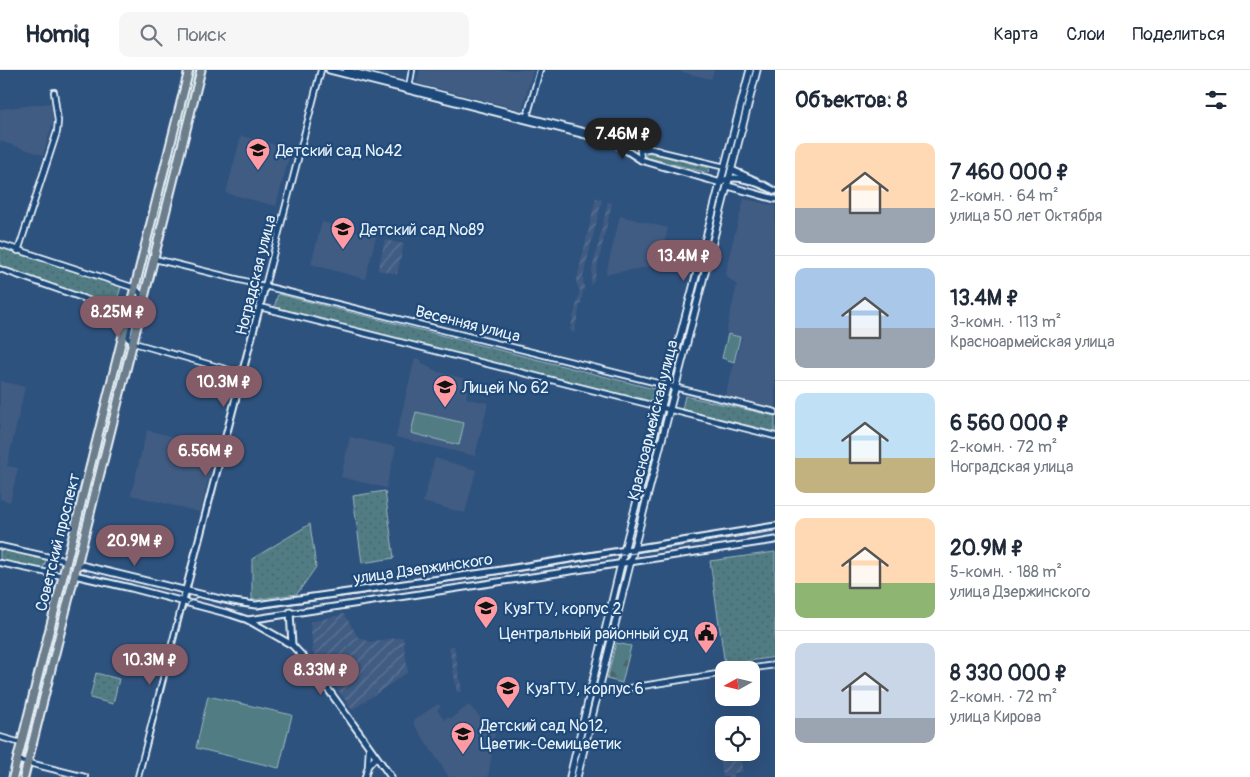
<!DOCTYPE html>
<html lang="ru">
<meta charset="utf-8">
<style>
:root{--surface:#fff;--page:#f6f6f7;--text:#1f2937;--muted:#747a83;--line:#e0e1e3;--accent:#845c67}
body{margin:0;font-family:Pangolin,sans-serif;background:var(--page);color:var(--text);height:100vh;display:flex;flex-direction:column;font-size:19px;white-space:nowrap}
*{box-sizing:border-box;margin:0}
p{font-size:16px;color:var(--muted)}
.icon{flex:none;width:28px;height:28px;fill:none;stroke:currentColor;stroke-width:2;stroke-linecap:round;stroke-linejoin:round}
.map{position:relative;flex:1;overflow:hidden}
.panel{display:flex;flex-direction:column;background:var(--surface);width:475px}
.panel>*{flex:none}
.needle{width:32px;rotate:262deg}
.tools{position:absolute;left:715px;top:591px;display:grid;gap:10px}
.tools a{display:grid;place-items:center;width:45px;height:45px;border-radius:10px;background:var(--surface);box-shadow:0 5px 20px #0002;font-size:25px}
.price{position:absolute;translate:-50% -42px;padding:0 11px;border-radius:18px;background:var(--accent);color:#fff;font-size:16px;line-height:32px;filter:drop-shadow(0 1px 2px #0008)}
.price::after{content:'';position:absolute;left:50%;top:30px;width:15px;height:11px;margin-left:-8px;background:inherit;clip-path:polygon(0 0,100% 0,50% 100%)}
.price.on{background:#222;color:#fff}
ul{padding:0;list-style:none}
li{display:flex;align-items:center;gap:15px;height:125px;padding:0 20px}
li+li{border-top:1px solid var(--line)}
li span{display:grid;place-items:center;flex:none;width:140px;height:100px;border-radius:10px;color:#555}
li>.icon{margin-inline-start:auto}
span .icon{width:60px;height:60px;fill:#fffc;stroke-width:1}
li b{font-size:21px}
h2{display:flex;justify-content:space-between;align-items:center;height:60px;padding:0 20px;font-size:21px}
header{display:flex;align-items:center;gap:30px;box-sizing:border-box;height:70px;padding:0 25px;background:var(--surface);border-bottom:1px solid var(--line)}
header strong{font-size:24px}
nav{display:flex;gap:28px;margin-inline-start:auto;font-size:18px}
.search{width:350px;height:45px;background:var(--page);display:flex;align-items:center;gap:12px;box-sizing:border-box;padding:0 18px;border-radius:10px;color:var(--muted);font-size:19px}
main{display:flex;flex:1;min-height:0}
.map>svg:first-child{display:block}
</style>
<header>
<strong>Homiq</strong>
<div class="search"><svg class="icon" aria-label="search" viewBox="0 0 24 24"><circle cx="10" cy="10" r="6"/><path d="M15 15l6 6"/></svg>Поиск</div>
<nav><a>Карта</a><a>Слои</a><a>Поделиться</a></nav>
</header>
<main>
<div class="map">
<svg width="775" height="707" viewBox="0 0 775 707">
<defs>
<pattern id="industrial-furrows" width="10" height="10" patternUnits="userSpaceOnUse" patternTransform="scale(1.25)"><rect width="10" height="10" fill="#415c83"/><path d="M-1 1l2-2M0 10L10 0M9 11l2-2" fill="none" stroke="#5c7495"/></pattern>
<pattern id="grass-tufts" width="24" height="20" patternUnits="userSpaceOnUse" patternTransform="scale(1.25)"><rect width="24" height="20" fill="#517c84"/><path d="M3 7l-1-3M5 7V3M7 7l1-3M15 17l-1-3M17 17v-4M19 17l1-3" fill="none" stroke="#4c656a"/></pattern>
<pattern id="forest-firs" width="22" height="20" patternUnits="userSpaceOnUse" patternTransform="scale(1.25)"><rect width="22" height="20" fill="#517c84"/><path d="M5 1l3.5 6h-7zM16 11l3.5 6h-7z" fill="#4c656a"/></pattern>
<pattern id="park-dots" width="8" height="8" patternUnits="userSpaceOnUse" patternTransform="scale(1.25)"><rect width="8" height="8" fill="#517c84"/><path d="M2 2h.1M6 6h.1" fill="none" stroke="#4c656a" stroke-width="1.8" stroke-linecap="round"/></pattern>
</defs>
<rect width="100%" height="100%" fill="#2e527e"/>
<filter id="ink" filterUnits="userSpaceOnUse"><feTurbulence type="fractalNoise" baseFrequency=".02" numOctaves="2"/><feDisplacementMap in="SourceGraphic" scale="10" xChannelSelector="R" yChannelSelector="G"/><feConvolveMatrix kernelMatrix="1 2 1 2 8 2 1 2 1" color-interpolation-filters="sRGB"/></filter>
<g filter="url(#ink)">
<g fill="#415c83">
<polygon points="420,0 533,0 522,40 417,13"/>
<polygon points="675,0 714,0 711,9"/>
<polygon points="51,33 53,51 43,85 0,71 0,39"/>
<polygon points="241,66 291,79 276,136 226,123"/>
<polygon points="744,129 775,136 775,339 725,326 742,267 726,262 737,215 726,206 728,190"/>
<polygon points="620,146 668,158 659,195 606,204"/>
<polygon points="322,152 376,167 365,209 311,194"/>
<polygon points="415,288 420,289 423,294 438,302 470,310 466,326 468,329 488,333 475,386 396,367"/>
<polygon points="0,311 25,317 7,396 18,398 10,432 0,429"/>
<polygon points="147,360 216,378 200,442 131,425"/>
<polygon points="350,367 396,377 386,418 341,407"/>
<polygon points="435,388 476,400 465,443 423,432"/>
<polygon points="438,634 441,637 437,640 444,650 448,647 450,649 469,635 495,664 488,707 449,707 414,654 414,650"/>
</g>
<g fill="url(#industrial-furrows)">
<polygon points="596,128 602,130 583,207 584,218 574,263 570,260 580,221 576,213"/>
<polygon points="608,132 612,133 594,211 591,215 592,200"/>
<polygon points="385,170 404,174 397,204 378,200"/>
<polygon points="344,544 358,567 370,572 403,567 408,602 352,640 313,583 310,552"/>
<polygon points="454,576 462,622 457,622 449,577"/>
<polygon points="724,672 724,682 749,683 750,689 741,691 743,702 733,703 734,707 723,707 718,673"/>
</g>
<g fill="url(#grass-tufts)" stroke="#9cb6be">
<polygon points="193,0 199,0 184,57 179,55"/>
<polygon points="175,83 154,181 148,180 172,84"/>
<polygon points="123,281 128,282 90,427 87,424"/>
</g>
<polygon fill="url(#forest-firs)" stroke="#9cb6be" points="616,573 631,576 622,613 607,609"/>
<g fill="url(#park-dots)" stroke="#9cb6be">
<polygon points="647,82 709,98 708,103 645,87"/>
<polygon points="0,176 121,217 115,236 0,197"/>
<polygon points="278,224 654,319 651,332 274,238"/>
<polygon points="685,326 775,346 775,364 682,339"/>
<polygon points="385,421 394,488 362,493 353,426"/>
<polygon points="310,454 316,497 297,524 252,530 252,489"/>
<polygon points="0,478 46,490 42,502 0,492"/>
<polygon points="775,482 775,587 725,595 710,491"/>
<polygon points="96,603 119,609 113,634 90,628"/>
</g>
<g fill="#517c84" stroke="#9cb6be">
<polygon points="728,264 740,267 734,292 722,288"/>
<polygon points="416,342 464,353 459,375 411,363"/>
<polygon points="208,626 292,645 279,698 196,678"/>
</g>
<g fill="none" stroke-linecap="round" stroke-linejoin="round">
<defs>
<g id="minor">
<polyline points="346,0 660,81"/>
<polyline points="409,17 412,0"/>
<polyline points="527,47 540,0"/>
<polyline points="658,81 725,97"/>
<polyline points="641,90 640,80 648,79"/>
<polyline points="0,174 135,218 141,224 139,234"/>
<polyline points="18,181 57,62 58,51 54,22"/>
<polyline points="155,189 775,342"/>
<polyline points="0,199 128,244 131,250 128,268 134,273 243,304"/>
<polyline points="265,216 321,0"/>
<polyline points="260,237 775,366"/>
<polyline points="0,476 67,491"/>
<polyline points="0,493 63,506"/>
<polyline points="741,600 775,595"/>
<polyline points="598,623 724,603"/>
<polyline points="0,667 21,673"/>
<polyline points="17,690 85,707"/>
<polyline points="368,695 369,677"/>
<polyline points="138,707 183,531"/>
<polyline points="365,707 368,696 376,687"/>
</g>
<g id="tertiary">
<path d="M329 0 613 72 641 90 721 113C732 102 754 112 767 117"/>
<polyline points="732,100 757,111"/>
<polyline points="764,115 775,121"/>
<polyline points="728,116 775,129"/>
<polyline points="77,494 233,532 256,535 489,502 775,456"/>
<polyline points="74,505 131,518 230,544 248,550 292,575 310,594 391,707"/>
<polyline points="183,531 265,216"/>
<polyline points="290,542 292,575"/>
<polyline points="248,550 775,470"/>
</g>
<g id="secondary">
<polyline points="570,707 627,469 750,0"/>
<polyline points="577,707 634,478 757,0"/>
</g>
<g id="primary">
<polyline points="13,707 189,0"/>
<polyline points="24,707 201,0"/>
</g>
</defs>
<use href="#minor" stroke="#e8f1f8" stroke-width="8"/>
<use href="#tertiary" stroke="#e8f1f8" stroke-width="9"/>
<use href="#secondary" stroke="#e8f1f8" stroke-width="9"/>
<use href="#primary" stroke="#e8f1f8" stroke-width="11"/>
<use href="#minor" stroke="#1f4a7a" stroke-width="4.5"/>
<use href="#tertiary" stroke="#1f4a7a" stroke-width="5"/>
<use href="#secondary" stroke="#1f4a7a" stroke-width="5.5"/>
<use href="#primary" stroke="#6c7d8b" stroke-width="7"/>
<polyline stroke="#e8f1f8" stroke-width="1" points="141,707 181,546 189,532 198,527 258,539 489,506 775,461"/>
</g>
</g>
<defs>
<symbol id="school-pin" viewBox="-11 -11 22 30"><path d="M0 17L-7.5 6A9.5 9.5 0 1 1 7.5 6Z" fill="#ff9aa2" stroke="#1f4a7a"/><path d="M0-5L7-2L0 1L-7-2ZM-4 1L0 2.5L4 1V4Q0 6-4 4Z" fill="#111"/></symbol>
<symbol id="university-pin" viewBox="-11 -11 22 30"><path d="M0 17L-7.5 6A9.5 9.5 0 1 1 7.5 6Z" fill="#ff9aa2" stroke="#1f4a7a"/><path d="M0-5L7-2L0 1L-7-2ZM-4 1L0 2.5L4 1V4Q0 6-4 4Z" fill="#111"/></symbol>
<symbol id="civic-pin" viewBox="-11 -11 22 30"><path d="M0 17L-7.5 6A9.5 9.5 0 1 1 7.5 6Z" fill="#ff9aa2" stroke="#1f4a7a"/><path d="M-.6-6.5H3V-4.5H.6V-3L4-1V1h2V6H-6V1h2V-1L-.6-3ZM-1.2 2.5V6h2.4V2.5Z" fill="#111"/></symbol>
</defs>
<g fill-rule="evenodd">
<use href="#school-pin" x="244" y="66" width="28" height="38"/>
<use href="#school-pin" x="329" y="145" width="28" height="38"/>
<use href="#school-pin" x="431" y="303" width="28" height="38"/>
<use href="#university-pin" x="472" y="524" width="28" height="38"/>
<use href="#civic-pin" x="692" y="549" width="28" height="38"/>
<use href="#university-pin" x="494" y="604" width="28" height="38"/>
<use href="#school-pin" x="449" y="650" width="28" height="38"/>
</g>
<g text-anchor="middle" stroke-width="4.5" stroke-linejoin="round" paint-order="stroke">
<g font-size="16" fill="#e8f1f8" stroke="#1f4a7a" text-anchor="start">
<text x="276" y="86">Детский сад №42</text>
<text x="360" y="165">Детский сад №89</text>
<text x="462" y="323">Лицей № 62</text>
<text x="504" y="544">КузГТУ, корпус 2</text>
<text x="688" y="569" text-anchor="end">Центральный районный суд</text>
<text x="526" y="624">КузГТУ, корпус 6</text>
<text x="480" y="661">Детский сад №12,<tspan x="480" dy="18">Цветик-Семицветик</tspan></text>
</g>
<g font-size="16" fill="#e8f1f8" stroke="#1f4a7a">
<text transform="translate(255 205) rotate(-76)" y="6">Ноградская улица</text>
<text transform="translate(468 253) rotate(14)" y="6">Весенняя улица</text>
<text transform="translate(652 350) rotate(-76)" y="6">Красноармейская улица</text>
<text transform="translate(57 472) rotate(-76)" y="6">Советский проспект</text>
<text transform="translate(423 498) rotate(-8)" y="6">улица Дзержинского</text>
</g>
</g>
</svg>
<div class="tools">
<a><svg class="needle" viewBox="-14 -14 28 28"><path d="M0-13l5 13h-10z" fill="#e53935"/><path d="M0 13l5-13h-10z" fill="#747a83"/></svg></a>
<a><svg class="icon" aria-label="locate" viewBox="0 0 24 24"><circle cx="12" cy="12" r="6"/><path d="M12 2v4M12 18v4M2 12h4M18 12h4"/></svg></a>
</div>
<b class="price on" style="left:623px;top:90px">7.46M ₽</b>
<b class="price" style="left:684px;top:212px">13.4M ₽</b>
<b class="price" style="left:118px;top:268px">8.25M ₽</b>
<b class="price" style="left:224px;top:338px">10.3M ₽</b>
<b class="price" style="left:206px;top:407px">6.56M ₽</b>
<b class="price" style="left:135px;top:497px">20.9M ₽</b>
<b class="price" style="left:150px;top:616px">10.3M ₽</b>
<b class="price" style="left:321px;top:626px">8.33M ₽</b>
</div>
<section class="panel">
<h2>Объектов: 8<svg class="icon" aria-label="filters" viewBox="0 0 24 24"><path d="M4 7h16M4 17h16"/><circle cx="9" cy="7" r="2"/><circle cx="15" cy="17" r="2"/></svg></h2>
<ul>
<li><span style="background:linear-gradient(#ffd9b3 65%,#9aa5b1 0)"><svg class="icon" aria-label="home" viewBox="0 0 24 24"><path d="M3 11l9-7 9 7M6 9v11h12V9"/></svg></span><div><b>7 460 000 ₽</b><p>2-комн. · 64 m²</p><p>улица 50 лет Октября</p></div></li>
<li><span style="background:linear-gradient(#a9c7e8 60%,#9aa5b1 0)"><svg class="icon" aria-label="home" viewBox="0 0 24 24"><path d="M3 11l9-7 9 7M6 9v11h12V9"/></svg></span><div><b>13.4M ₽</b><p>3-комн. · 113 m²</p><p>Красноармейская улица</p></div></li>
<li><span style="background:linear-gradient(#bfe0f5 65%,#c2b280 0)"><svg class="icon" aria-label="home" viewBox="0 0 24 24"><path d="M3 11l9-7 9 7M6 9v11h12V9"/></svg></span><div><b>6 560 000 ₽</b><p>2-комн. · 72 m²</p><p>Ноградская улица</p></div></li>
<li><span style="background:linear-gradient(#ffd9b3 65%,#8fb573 0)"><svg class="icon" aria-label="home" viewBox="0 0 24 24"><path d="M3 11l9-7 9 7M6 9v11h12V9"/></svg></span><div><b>20.9M ₽</b><p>5-комн. · 188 m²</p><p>улица Дзержинского</p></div></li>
<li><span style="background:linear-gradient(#c9d6e8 75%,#9aa5b1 0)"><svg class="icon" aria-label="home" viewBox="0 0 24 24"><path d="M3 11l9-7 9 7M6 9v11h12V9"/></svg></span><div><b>8 330 000 ₽</b><p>2-комн. · 72 m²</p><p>улица Кирова</p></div></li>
</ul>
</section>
</main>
